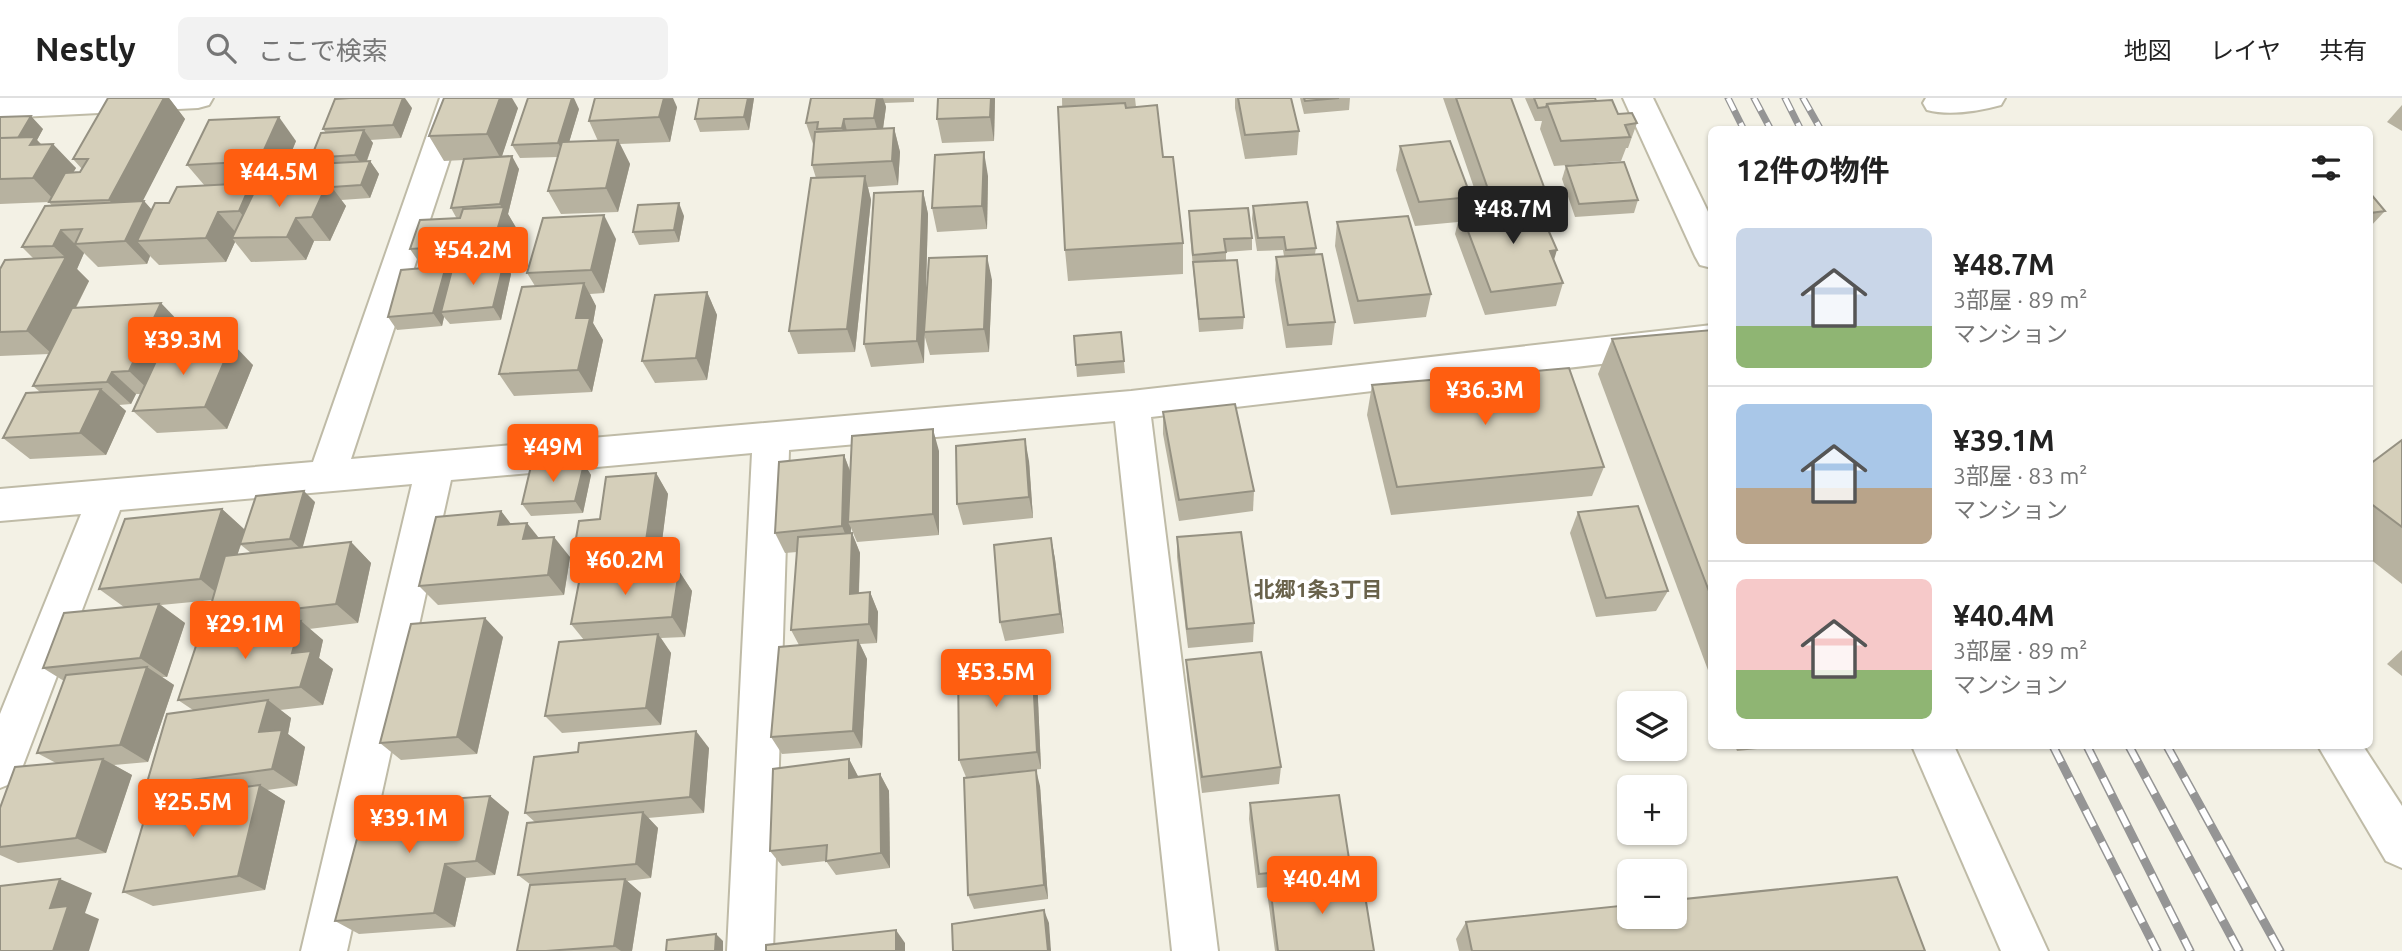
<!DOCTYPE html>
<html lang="ja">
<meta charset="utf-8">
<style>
:root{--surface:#fff;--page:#f2f2f2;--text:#222;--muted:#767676;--line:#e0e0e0;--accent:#ff5e10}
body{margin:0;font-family:Ubuntu,"Noto Sans JP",sans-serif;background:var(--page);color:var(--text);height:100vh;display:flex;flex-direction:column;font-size:26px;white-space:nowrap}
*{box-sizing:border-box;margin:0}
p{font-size:23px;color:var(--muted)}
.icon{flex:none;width:38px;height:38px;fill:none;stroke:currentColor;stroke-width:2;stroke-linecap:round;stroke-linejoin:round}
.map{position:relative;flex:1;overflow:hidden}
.drawer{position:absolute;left:1708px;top:28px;width:665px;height:623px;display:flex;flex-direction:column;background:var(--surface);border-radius:10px;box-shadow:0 2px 5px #0004}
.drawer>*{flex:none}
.tools{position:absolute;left:1617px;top:593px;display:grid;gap:14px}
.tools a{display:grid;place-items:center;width:70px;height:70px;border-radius:10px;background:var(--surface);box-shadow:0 2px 5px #0004;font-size:35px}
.price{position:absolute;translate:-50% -60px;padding:0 16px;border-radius:7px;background:var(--accent);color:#fff;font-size:23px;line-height:46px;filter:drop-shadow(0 2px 4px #0008)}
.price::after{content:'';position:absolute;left:50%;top:42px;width:21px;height:16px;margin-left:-10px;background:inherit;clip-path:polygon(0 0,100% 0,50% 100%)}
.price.current{background:#222;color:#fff}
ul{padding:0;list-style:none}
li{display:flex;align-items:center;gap:21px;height:175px;padding:0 28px}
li+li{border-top:2px solid var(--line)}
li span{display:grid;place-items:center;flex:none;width:196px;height:140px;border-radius:10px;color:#555}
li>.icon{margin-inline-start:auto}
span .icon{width:84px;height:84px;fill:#fffc;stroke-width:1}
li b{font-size:30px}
h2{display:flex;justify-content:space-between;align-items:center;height:84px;padding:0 28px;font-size:30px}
header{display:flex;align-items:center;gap:42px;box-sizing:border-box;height:98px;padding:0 35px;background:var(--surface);border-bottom:2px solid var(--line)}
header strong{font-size:33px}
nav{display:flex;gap:38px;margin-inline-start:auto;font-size:24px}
.search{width:490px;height:63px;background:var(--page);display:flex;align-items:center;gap:18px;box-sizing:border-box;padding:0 24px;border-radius:10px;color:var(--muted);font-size:26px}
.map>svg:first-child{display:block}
</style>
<header>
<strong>Nestly</strong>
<div class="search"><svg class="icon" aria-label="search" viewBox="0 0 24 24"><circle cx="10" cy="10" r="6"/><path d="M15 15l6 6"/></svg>ここで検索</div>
<nav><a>地図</a><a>レイヤ</a><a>共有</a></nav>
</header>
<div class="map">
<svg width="2402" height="853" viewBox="0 0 2402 853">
<rect width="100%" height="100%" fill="#f3f1e5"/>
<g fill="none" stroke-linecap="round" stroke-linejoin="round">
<defs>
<g id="street">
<polygon points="0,0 213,0 209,7 198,10 0,20"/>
<polygon points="440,0 470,0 351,361 1131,293 1712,227 1712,253 1151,319 1218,853 1172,853 1115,323 789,352 773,853 727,853 752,355 451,382 347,853 301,853 412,386 120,412 22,670 15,684 0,690 0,616 81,416 0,423 0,391 313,364"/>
<polygon points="1623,0 1653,0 1712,122 1712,170 1700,167 1695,158"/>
<path d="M1926 0H2005L2001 7C1979 13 1949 18 1927 12L1923 5Z"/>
<polygon points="1912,648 1954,648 2048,853 2001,853"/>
<polygon points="2318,648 2363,648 2402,708 2402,770 2386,763"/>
</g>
</defs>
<use href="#street" stroke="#bfbba7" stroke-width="4"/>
<use href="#street" fill="#fff" fill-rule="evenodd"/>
<defs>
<g id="rail-far1">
<polyline points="1728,0 1744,32"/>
<polyline points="1754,0 1771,32"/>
<polyline points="1785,0 1801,32"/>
<polyline points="1803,0 1821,32"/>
</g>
<g id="rail">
<polyline points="2053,648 2157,853"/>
<polyline points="2087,648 2190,853"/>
<polyline points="2129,648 2239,853"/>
<polyline points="2167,648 2280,853"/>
</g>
</defs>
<use href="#rail-far1" stroke="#959595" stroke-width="7"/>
<use href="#rail" stroke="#959595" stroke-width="9"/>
<use href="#rail-far1" stroke="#fff" stroke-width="4.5" stroke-dasharray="14" stroke-linecap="butt"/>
<use href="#rail" stroke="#fff" stroke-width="6" stroke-dasharray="18" stroke-linecap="butt"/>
</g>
<g fill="#b7b2a0" fill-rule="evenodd">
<polygon points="108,0 169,0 185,21 142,103 144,103 152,112 205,88 187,67 296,43 278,85 292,85 315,66 311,60 326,35 323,31 412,10 401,40 370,42 373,45 367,63 370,63 379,76 370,100 341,102 346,108 330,143 314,143 306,162 251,164 235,144 226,164 159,167 150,158 147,166 98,169 84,155 77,171 89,183 76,210 183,228 174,248 253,267 227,331 157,335 133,313 140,296 136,296 131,306 119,307 126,313 106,357 30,361 3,340 40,294 33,288 49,256 0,258 0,171 34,161 22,149 52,108 49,104 0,106 0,19 43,31 37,42 41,46 76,70 73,74 80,74 82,71 73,61"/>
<polygon points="754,0 749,32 700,34 695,21"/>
<polygon points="811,0 914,0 914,4 885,5 886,9 883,30 894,30 900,54 898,87 868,89 871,102 855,254 798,256 789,233 816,80 812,67 814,49 806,25"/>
<polygon points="995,0 994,43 942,45 937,21"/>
<polygon points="1062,0 1135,0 1136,9 1163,59 1183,145 1183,176 1068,183 1065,152"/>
<polygon points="1235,0 1291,0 1299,33 1297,57 1245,61 1235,10"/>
<polygon points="1300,0 1350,0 1349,12 1304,16"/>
<polygon points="1443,0 1511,0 1544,89 1539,110 1554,162 1563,185 1556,208 1485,217 1455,136 1458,124 1415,128 1396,72 1400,48 1471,99 1468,111 1481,110"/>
<polygon points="1525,0 1595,0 1596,3 1637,25 1628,50 1626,50 1621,63 1554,68 1540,31 1542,23 1535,23"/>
<polygon points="2402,7 2402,33 2387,24"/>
<polygon points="677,9 670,44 620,46 630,66 618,114 561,116 548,93 558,59 520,60 512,47 579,11 569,44 598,43 589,23"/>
<polygon points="518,10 502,58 519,71 508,116 518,133 507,170 511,176 501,222 450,226 444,219 442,228 397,232 388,219 423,170 410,151 457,121 451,110 464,62 444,63 429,38"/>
<polygon points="1566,68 1638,102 1634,115 1575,119 1562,81"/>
<polygon points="988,78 987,131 937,134 932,110"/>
<polygon points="923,93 928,116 925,220 992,182 989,254 930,257 924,236 924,265 871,269 864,246"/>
<polygon points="2370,95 2385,113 2370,129"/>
<polygon points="1253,108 1316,150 1315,156 1335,224 1332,247 1286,250 1275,182 1276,159 1284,158 1283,152 1257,153 1252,121"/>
<polygon points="1189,113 1252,140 1252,152 1226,154 1226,163 1244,219 1243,231 1199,234 1189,126"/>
<polygon points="684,118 679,144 639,147 633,134"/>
<polygon points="1337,124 1431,196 1426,219 1354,226 1335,148"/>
<polygon points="616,141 604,195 590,196 596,208 593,225 603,242 592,294 514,298 499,276 535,188 527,175"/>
<polygon points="707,194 717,217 707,282 655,285 642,263"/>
<polygon points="1712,232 1712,583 1598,276 1612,241"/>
<polygon points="1121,234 1125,275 1077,279 1076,267"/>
<polygon points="1372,287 1604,369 1592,398 1391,417 1367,317"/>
<polygon points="1163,314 1254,393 1253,413 1179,423 1163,336"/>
<polygon points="2402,342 2402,486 2370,461 2370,366"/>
<polygon points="939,353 939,437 857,444 851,430 851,435 852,435 860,455 859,495 870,494 878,514 877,545 860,546 867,561 862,650 782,656 771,639 799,547 791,532 797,454 785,455 775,435 844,357 851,375"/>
<polygon points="1029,363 1033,420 963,427 957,406"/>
<polygon points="584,366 591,377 583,415 531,418 522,406"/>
<polygon points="656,375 668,396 658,474 679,473 692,493 685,539 661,540 671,555 661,627 562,635 545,618 584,542 571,526 580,480 571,469 600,421"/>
<path d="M315 404 302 450 351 444 371 465 358 525 309 531 323 542 319 560 333 571 323 607 280 612 291 620 288 636 305 649 297 688 267 692 285 703 265 792 153 808 123 794 167 700 146 688 193 612 178 602 221 531 207 521 213 502 161 507 185 525 167 579H162L174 587 148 664 114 667 132 677 106 755 18 765 0 757V710L56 665 37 655 64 583 43 570 124 509 99 491 222 411 245 432ZM241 447 251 455 237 457Z"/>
<polygon points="501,413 511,426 570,459 564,497 438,507 419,488"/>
<polygon points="1578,414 1668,493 1656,513 1596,519 1570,435"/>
<polygon points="1177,439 1254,525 1253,544 1188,550 1177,459"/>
<polygon points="1051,440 1055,461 1064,535 1005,543 1000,524"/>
<polygon points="503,539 477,656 401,662 380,645"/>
<polygon points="2402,552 2402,578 2387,566"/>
<polygon points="1032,560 1037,579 1041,671 966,679 959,662"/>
<polygon points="1186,562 1281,669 1279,686 1202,695 1187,581"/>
<polygon points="1735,648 1787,648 1737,653"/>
<polygon points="709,650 704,715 648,720 658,730 651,780 627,783 641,795 632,853 517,853 531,787 518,777 536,725 525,715"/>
<polygon points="849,661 858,679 880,676 889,693 890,770 836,777 826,763 782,768 770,753"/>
<polygon points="1040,688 1048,801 974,811 968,797"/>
<polygon points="490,698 509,714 495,777 466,780 455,829 359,836 335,823"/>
<polygon points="1250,705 1350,767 1346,780 1374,853 1275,853 1268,801 1270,789 1257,790 1249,721"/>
<polygon points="1466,824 1925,853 1459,853 1456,841"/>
</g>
<g fill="#959182">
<polygon points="164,0 169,0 185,21 131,126 109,102"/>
<polygon points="403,0 405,0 412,10 401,40 393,27"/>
<polygon points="500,0 512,0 518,10 501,61 487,36"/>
<polygon points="572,0 574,0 579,11 565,58 558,45"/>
<polygon points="664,0 673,0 677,9 670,44 659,19"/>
<polygon points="748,0 754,0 749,32 744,19"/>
<polygon points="877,0 883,0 886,9 881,45 874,20"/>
<polygon points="991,0 995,0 994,43 990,19"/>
<polygon points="31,18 43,31 37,42 48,54 53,46 76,70 56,104 33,80 16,44"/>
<polygon points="279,19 296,43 278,87 259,63"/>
<polygon points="844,21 850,45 849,55 842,30"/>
<polygon points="894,30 900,54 898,87 892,63"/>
<polygon points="364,32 373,45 364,70 355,57"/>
<polygon points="618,42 630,66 618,114 606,90"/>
<polygon points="984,54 988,78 987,131 982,108"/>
<polygon points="512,58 519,71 508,116 518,133 508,170 493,146 503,113 500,106"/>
<polygon points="370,63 379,76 370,100 361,87"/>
<polygon points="865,78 871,102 855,254 847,231"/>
<polygon points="328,84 346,108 330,143 312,119"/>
<polygon points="251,85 270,109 258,136 239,113"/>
<polygon points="923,93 928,116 924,265 917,243"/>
<polygon points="144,103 165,127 137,143 150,158 147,166 125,143"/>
<polygon points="679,105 684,118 679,144 674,132"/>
<polygon points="218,114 238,137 232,140 235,144 226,164 206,140"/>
<polygon points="604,117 616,141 604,195 591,172"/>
<polygon points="296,120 314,143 306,162 287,139"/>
<polygon points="61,132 84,155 77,171 89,183 52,256 27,233 66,160 53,148"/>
<polygon points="1557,152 1550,175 1550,153"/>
<polygon points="987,158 992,182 989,254 984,231"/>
<polygon points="504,164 511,176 501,222 493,209"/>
<polygon points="446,168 454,181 441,214 444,219 442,228 433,215"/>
<polygon points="584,185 596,208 593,225 603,242 592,294 578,272 576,220"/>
<polygon points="707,194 717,217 707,282 696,260"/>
<polygon points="161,205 183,228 153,296 129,273"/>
<polygon points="232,245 253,267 227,331 205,309"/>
<polygon points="112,274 136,296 131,306 107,284"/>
<polygon points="101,291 126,313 106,357 80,335"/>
<polygon points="933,331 939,353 939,437 933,416"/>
<polygon points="1025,341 1029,363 1033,420 1029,399"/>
<polygon points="844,357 852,379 848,424 851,430 850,448 842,428"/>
<polygon points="584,366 591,377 583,415 575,403"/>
<polygon points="656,375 668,396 657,483 643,463"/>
<polygon points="304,393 315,404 302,452 290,441"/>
<polygon points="222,411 245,432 224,501 200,481"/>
<polygon points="501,413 517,434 498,427"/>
<polygon points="527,425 543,445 523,441"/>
<polygon points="852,435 860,455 858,515 850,496"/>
<polygon points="554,439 570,459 564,497 548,477"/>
<polygon points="1051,440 1055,461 1064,535 1060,516"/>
<polygon points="351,444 371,465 358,525 336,506"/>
<polygon points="679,473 692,493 685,539 672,519"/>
<polygon points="870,494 878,514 877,545 869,526"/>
<polygon points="159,506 185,525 167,579 140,560"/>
<polygon points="485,520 503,539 477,656 457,639"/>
<polygon points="301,523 323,542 319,560 333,571 323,607 300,589 292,555"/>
<polygon points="658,536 671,555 661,627 646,610"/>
<polygon points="858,542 867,561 862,650 853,633"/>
<polygon points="1032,560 1037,579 1041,671 1037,654"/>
<polygon points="147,569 174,587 148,664 120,647"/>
<polygon points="268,602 291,620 288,636 305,649 297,688 272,671 259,634"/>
<polygon points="696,633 709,650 704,715 690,699"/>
<polygon points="103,661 132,677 106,755 76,740"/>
<polygon points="849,661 858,678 858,696 849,680"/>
<polygon points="1036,672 1040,688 1048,801 1044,787"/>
<polygon points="880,676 889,693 890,770 881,755"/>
<polygon points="260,687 285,703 265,792 238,778"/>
<polygon points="490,698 509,714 495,777 476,763"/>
<polygon points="643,714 658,730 651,780 636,766"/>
<polygon points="445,766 466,780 455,829 434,815"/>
<polygon points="60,781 92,795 85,815 99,821 89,853 53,853 50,810"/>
<polygon points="625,781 641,795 632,853 621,853 614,848"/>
<polygon points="1044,812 1049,825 1051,853 1048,853"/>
<polygon points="896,832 905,845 905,853 896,853"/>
<polygon points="716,836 723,843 723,853 715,853"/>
</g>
<g fill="#d5cfba" stroke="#959182" stroke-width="2">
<polygon points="108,0 164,0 109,102 49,104 65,75 80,74 88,61 73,61"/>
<polygon points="350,0 403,0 393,27 323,31 335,1"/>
<polygon points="444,0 500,0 487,36 429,38"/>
<polygon points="528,0 572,0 558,45 512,47"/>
<polygon points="595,0 664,0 659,19 589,23"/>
<polygon points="699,0 748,0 744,19 695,21"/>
<polygon points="811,0 877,0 874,20 844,21 842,30 817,31 818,24 806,25"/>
<polygon points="938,0 991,0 990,19 937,21"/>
<polygon points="1238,0 1291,0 1299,33 1245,37"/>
<polygon points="1304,0 1339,0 1305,3"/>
<polygon points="1456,0 1511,0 1544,89 1489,94"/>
<polygon points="1534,0 1595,0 1596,3 1547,6 1546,9 1538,10"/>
<polygon points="1612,2 1618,16 1632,15 1637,25 1625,27 1630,39 1561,43 1547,6"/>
<polygon points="1125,5 1126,10 1157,7 1163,59 1173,59 1183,145 1065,152 1058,9"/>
<polygon points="31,18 18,40 0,40 0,19"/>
<polygon points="279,19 259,63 187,67 209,22"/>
<polygon points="894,30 892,63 812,67 815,34"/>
<polygon points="364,32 355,57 311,60 321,35"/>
<polygon points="35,39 30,47 53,46 33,80 0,81 0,40"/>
<polygon points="618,42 606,90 548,93 562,44"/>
<polygon points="1450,43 1471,99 1419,104 1400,48"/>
<polygon points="984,54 982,108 932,110 935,57"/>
<polygon points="512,58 500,106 451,110 464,61"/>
<polygon points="370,63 361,87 332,89 328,84 292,85 300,67"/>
<polygon points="1624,64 1638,102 1579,106 1566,68"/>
<polygon points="865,78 847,231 789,233 811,80"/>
<polygon points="328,84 312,119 296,120 287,139 232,140 258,86"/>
<polygon points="251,85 239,113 218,114 206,140 137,143 155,105 169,105 177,89"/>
<polygon points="923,93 917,243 864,246 874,95"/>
<polygon points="2370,95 2385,113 2370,115"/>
<polygon points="144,103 125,143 75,146 82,131 61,132 53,148 22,149 45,108"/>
<polygon points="1307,104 1316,150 1286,152 1284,139 1258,140 1253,108"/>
<polygon points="1536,104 1557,152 1550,153 1563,185 1491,194 1460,112"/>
<polygon points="679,105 674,132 633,134 638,107"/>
<polygon points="504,109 493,146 410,151 420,122 460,120 463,111"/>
<polygon points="1248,110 1252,140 1224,141 1226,154 1193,157 1189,113"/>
<polygon points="604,117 591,172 527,175 543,120"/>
<polygon points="1408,118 1431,196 1358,203 1337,124"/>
<polygon points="1322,156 1335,224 1288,227 1276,159"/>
<polygon points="987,158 984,231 924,234 929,160"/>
<polygon points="66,159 27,233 0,234 0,171 5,162"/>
<polygon points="1237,162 1244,219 1199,221 1193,164"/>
<polygon points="504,164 493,209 441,214 453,168"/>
<polygon points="446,168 433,215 388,219 401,172"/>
<polygon points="584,185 576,220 590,220 578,272 499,276 522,189"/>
<polygon points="707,194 696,260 642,263 655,197"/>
<polygon points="161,205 129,273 112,274 107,284 33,288 72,210"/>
<polygon points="1712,232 1712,501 1612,241"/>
<polygon points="1121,234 1124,263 1076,267 1074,238"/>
<polygon points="232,245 205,309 133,313 163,248"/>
<polygon points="1569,270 1604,369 1397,389 1372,287"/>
<polygon points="101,291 80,335 3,340 26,295"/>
<polygon points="1235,306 1254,393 1179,402 1163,314"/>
<polygon points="933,331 933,416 848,424 852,338"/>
<polygon points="1025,341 1029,399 957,406 956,348"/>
<polygon points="2402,342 2402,429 2370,405 2370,366"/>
<polygon points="844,357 842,428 775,435 779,364"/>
<polygon points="584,366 575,403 522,406 531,368"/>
<polygon points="656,375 643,463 571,469 579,423 600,421 606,379"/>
<polygon points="304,393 290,441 240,446 256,398"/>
<polygon points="1638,408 1668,493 1606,500 1578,414"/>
<polygon points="222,411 200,481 99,491 125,421"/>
<polygon points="501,413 498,427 527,425 523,441 554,439 548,477 419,488 436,419"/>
<polygon points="1241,434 1254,525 1187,531 1177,439"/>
<polygon points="852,435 850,496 870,494 869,526 791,532 798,439"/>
<polygon points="1051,440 1060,516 1000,524 994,447"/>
<polygon points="351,444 336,506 207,521 225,458"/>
<polygon points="679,473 672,519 571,526 580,479"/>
<polygon points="159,506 140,560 43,570 64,515"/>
<polygon points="485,520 457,639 380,645 411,526"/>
<polygon points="301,523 292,555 311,553 300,589 178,602 201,533"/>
<polygon points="658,536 646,610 545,618 559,544"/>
<polygon points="858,542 853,633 771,639 779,549"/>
<polygon points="1261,554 1281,669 1202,679 1186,562"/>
<polygon points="1032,560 1037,654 959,662 958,567"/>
<polygon points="147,569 120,647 37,655 66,577"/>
<polygon points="268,602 259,634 282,632 272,671 146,688 167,616"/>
<polygon points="696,633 690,699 525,715 534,659 578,654 579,645"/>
<polygon points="103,661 76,740 0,749 0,710 15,669"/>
<polygon points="849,661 849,680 880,676 881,755 826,763 827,747 770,753 773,671"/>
<polygon points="1036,672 1044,787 968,797 964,680"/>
<polygon points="260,687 238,778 123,794 150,702"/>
<polygon points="1339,697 1350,767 1259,776 1250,705"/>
<polygon points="490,698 476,763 445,766 434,815 335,823 366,707"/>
<polygon points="643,714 636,766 518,777 527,725"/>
<polygon points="1362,779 1374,853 1278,853 1270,787"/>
<polygon points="1897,779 1925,853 1472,853 1466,824 1629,807 1629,819 1675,819 1675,802"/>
<polygon points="60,781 50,810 68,808 53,853 0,853 0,788"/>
<polygon points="625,781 614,848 546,853 517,853 530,787"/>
<polygon points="1044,812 1048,853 953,853 952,826"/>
<polygon points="896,832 896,853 766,853 766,847"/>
<polygon points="716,836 715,853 666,853 667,842"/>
</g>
<g text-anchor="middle" stroke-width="7" stroke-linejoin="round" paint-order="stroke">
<g font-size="21" font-weight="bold" fill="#69624b" stroke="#fff">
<text x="1318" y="499">北郷1条3丁目</text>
</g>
</g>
</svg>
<div class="tools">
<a><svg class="icon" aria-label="layers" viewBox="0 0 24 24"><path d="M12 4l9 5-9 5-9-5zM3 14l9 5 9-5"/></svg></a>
<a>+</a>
<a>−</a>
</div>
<b class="price" style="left:279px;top:111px">¥44.5M</b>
<b class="price current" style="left:1513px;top:148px">¥48.7M</b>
<b class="price" style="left:473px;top:189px">¥54.2M</b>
<b class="price" style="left:183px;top:279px">¥39.3M</b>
<b class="price" style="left:1485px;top:329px">¥36.3M</b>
<b class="price" style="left:553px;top:386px">¥49M</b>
<b class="price" style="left:625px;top:499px">¥60.2M</b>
<b class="price" style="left:245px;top:563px">¥29.1M</b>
<b class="price" style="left:996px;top:611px">¥53.5M</b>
<b class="price" style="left:193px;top:741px">¥25.5M</b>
<b class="price" style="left:409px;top:757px">¥39.1M</b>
<b class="price" style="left:1322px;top:818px">¥40.4M</b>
<section class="drawer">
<h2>12件の物件<svg class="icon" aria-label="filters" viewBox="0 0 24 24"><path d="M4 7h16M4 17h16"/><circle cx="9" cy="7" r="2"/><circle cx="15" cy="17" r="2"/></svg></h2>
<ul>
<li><span style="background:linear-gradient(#c9d6e8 70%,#8fb573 0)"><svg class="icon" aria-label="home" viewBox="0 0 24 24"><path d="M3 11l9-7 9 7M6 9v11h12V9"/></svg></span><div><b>¥48.7M</b><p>3部屋 · 89 m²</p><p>マンション</p></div></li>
<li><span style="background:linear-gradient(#a9c7e8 60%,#b9a48a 0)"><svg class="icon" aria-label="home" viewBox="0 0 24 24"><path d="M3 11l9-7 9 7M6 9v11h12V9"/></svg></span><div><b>¥39.1M</b><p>3部屋 · 83 m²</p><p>マンション</p></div></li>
<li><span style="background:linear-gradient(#f6c9c9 65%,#8fb573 0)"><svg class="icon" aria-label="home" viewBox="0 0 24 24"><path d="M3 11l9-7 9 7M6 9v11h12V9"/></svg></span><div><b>¥40.4M</b><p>3部屋 · 89 m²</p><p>マンション</p></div></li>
</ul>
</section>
</div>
